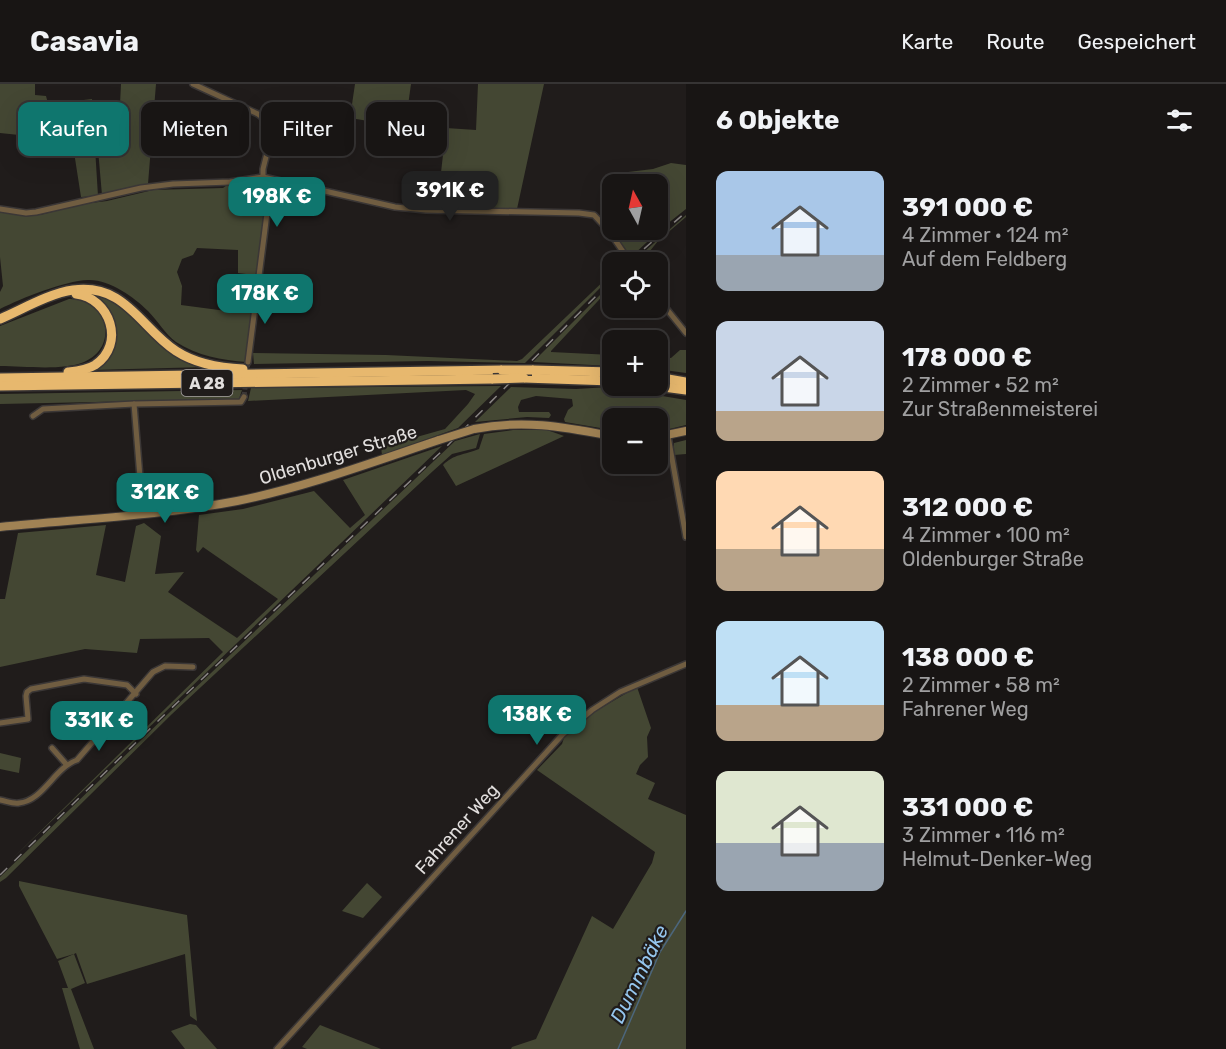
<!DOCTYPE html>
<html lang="de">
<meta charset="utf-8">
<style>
:root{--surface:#181514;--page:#211e1d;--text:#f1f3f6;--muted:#9f9fa0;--line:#363434;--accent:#0f766e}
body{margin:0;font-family:Rubik,sans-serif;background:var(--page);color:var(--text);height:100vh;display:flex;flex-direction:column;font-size:22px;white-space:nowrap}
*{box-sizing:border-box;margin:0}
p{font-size:20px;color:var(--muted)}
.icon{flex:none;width:33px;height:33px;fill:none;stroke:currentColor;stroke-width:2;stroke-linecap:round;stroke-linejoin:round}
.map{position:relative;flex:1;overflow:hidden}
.sheet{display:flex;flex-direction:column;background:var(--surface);width:540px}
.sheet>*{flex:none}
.banner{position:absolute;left:18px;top:18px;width:570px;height:54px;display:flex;gap:12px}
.needle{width:39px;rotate:352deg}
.tools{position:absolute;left:602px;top:90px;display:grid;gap:12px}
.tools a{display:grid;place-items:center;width:66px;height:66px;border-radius:12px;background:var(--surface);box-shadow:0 6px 24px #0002,0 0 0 2px var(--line);font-size:30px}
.price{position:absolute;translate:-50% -51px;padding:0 14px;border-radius:12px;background:var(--accent);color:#fff;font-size:20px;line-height:39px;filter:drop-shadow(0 2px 3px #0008)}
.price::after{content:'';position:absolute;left:50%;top:36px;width:18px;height:14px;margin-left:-9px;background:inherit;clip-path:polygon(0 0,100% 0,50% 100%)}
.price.on{background:#222;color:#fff}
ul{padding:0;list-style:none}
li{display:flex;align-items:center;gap:18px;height:150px;padding:0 30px}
li span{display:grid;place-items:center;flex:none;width:168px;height:120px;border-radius:12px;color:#555}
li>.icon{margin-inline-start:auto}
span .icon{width:72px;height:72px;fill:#fffc;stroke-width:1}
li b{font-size:26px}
h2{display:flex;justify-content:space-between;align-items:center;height:72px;padding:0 30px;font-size:26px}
.pill{padding:0 21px;border-radius:12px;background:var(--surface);box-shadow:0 6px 24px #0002,0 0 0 2px var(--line);font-size:21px;line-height:54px}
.pill.on{background:var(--accent);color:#fff}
header{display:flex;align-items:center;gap:36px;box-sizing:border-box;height:84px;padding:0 30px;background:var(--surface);border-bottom:2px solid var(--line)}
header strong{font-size:28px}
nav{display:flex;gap:33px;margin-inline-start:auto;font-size:21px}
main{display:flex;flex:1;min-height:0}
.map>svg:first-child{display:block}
</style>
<header>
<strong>Casavia</strong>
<nav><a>Karte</a><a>Route</a><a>Gespeichert</a></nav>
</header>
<main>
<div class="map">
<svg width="686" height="965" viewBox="0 0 686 965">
<rect width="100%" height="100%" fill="#201c1b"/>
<g fill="#444733">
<polygon points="0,0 35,0 35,11 46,12 49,23 61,24 67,56 0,49"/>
<polygon points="121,0 156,0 148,100 102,111 94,20 120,20"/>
<polygon points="355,0 411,0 405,43 350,34"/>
<polygon points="478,0 544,0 517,125 437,124 446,44 476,46"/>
<polygon points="92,15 98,112 81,113 74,68 82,67 82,62 87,61 83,30 68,30 66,18"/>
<polygon points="671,79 686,81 686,125 662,144 630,174 605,139 609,134 612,133 612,146 657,146 657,100 629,100 628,88 653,85"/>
<path d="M261 95 268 108 258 188 254 191 238 189V166L197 164 193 171 182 175 177 188 182 202 181 221 234 228 237 194 253 195 257 199 247 278C221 276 198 272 176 258 165 250 158 237 148 227 134 213 109 195 88 196 64 197 22 214 0 225V208L3 202 0 173V127L25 131H40L83 120 107 117 153 106 223 104 230 99Z"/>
<polygon points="686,131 686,133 658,157 641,178 633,178 641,171 643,172 646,169 645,167"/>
<polygon points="612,189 612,192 525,279 428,277 254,280 253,269 386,271 517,277 522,275"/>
<polygon points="612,199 612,202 551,267 551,268 612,271 612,282 533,278"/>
<path d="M94 209 116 216 149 247 207 283 91 286 116 248C114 231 108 221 94 209Z"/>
<path d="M69 215C108 214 120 263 84 278 62 287 24 282 0 282V242Z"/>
<polygon points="680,266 686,266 686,289 657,285 657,273 671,274"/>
<polygon points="501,302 458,344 382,371 381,363 445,345 468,320 475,310 466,306 248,317 251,304"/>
<polygon points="511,303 576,305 609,303 686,316 686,341 657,348 657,334 612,334 612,346 565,338 564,335 568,326 573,322 572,315 536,312 521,316 518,323 519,328 549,328 551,331 549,334 527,333 475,338"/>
<polygon points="242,306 239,315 0,320 0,310"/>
<path d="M513 346H547L564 352 456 402 443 381C454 370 464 371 479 365L484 350Z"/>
<polygon points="480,350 476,364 452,370 433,387 172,630 6,794 0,798 0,793 171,627 455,357"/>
<polygon points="686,356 686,370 674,371 674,359"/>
<polygon points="442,362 10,777 223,568 209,554 140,555 137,569 85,565 0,583 0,515 5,515 18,449 106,441 96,491 125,498 136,442 144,439 161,452 155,490 184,488 168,508 237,554 278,515 203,463 198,469 196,466 199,431 243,425 314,407 350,444 365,431 343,396"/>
<polygon points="637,603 651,644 647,653 648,673 640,681 636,690 655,699 648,715 686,731 686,965 511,965 512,963 536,955 592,832 613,845 652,779 655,768 537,686 562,660 565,651 596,627"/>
<polygon points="0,669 21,674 19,689 0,685"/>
<polygon points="19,797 187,831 197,937 190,932 185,870 87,900 76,869 74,870 85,899 71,905 94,965 80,965 62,904 68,904 58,877 74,870 57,875 19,802"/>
<polygon points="367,799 382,813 363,834 342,827"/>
<polygon points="190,940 196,941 217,965 185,965 171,947"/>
<polygon points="320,941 381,965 307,965 302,963"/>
</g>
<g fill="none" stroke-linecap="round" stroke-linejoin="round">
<polyline stroke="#4c667c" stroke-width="1.5" points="618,965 660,868 686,827"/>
<polyline stroke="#3d3938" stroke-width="5" stroke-dasharray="5 2.5" stroke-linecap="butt" points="244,313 248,278"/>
<defs>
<g id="minor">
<polyline points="193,0 258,30 267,37 271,53 263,85 263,93 270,106 248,278"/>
<polyline points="0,125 26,129 36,128 141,104 173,100 230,98 263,93 395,123 426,126 579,129 594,131 609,147 630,178"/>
<polyline points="657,213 686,249"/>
<polyline points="134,320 143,430"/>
<polyline points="33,332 43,325 134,320 241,318 244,313"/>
<polyline points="668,352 686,453"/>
<polyline points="0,639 28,635 26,612 27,608 31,605 84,595 127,601 136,610"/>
<polyline points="52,664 66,680"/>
<path d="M0 716C6 717 13 720 19 719 43 717 54 684 77 676L153 588 165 582 193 583"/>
<polyline points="277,965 563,650 592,626 620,608 686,580"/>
</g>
<g id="secondary">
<path d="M474 345C524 335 564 343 612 352"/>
<polyline points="657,353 686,347"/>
<path d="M0 443C79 435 159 432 237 417 306 403 373 378 439 356"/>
</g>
<g id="motorway">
<path d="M0 235C21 226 50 209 73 206 125 199 140 243 176 267 196 280 220 284 243 285"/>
<polyline points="532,286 612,288"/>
<path d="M68 288C77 287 87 286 95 281 126 260 110 214 76 210"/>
<polyline points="657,293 686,298"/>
<polyline points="0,294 502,286"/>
<polyline points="524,294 612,297"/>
<polyline points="0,302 493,295"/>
<polyline points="656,302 686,306"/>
</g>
</defs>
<use href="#minor" stroke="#3b3736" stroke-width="8"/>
<use href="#secondary" stroke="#3b3736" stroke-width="10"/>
<use href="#motorway" stroke="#3b3736" stroke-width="12"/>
<use href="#minor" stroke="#705d41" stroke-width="5"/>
<use href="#secondary" stroke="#a08254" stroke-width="8"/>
<use href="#motorway" stroke="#e7b86e" stroke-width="9"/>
<g stroke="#898584" stroke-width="1.5" stroke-dasharray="10 10" stroke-linecap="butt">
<polyline points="629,178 686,128"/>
<polyline points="0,791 160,635 444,365 612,196"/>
</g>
<defs>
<polyline id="secondary-bridge" points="439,356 474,345"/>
<g id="motorway-bridge">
<polyline points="502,286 532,286"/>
<polyline points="493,295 524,294"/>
</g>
</defs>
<use href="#secondary-bridge" stroke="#3b3736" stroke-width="10" stroke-linecap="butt"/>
<use href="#motorway-bridge" stroke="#3b3736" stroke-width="12" stroke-linecap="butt"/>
<use href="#secondary-bridge" stroke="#a08254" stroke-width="8"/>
<use href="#motorway-bridge" stroke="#e7b86e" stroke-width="9"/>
</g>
<g text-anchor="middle" stroke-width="4.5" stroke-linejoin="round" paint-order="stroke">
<rect fill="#201c1b" stroke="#a8a4a4" stroke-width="1.5" x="181.5" y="286" width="51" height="26" rx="4.5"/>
<g font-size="16" font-weight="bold" fill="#e2dfde">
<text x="207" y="305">A 28</text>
</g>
<g font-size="18" fill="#e2dfde" stroke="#201c1b">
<text transform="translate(338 371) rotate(-17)" y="6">Oldenburger Straße</text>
<text transform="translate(457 745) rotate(-48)" y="6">Fahrener Weg</text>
</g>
<g font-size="20" font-style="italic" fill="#95c6ee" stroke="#201c1b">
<text transform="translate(639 890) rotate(-64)" y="7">Dummbäke</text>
</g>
</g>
</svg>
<div class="tools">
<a><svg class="needle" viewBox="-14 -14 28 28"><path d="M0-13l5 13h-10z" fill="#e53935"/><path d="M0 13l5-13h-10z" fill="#9f9fa0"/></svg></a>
<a><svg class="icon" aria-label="locate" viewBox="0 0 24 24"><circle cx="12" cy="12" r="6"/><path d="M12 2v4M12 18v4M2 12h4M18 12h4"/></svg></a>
<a>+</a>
<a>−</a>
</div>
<b class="price on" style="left:450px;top:138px">391K €</b>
<b class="price" style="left:277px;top:144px">198K €</b>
<b class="price" style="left:265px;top:241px">178K €</b>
<b class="price" style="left:165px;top:440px">312K €</b>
<b class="price" style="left:537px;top:662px">138K €</b>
<b class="price" style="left:99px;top:668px">331K €</b>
<div class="banner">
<a class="pill on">Kaufen</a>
<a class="pill">Mieten</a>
<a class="pill">Filter</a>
<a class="pill">Neu</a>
</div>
</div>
<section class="sheet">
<h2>6 Objekte<svg class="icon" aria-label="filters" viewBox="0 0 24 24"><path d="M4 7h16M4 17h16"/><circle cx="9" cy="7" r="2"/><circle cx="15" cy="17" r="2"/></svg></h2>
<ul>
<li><span style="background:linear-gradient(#a9c7e8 70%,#9aa5b1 0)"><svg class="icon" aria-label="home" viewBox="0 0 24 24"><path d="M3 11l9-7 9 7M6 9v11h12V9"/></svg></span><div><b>391 000 €</b><p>4 Zimmer · 124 m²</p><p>Auf dem Feldberg</p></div></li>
<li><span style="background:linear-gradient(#c9d6e8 75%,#b9a48a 0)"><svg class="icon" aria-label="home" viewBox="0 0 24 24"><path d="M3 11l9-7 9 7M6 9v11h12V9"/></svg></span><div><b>178 000 €</b><p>2 Zimmer · 52 m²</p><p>Zur Straßenmeisterei</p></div></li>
<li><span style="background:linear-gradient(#ffd9b3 65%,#b9a48a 0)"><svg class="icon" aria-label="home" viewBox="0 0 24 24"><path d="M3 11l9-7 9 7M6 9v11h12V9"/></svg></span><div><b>312 000 €</b><p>4 Zimmer · 100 m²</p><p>Oldenburger Straße</p></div></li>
<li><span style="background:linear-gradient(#bfe0f5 70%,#b9a48a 0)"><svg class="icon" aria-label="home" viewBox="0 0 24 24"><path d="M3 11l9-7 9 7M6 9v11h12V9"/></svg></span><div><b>138 000 €</b><p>2 Zimmer · 58 m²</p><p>Fahrener Weg</p></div></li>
<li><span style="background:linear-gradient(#dfe7d0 60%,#9aa5b1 0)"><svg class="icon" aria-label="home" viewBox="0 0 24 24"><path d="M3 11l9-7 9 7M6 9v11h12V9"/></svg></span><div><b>331 000 €</b><p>3 Zimmer · 116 m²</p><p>Helmut-Denker-Weg</p></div></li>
</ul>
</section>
</main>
